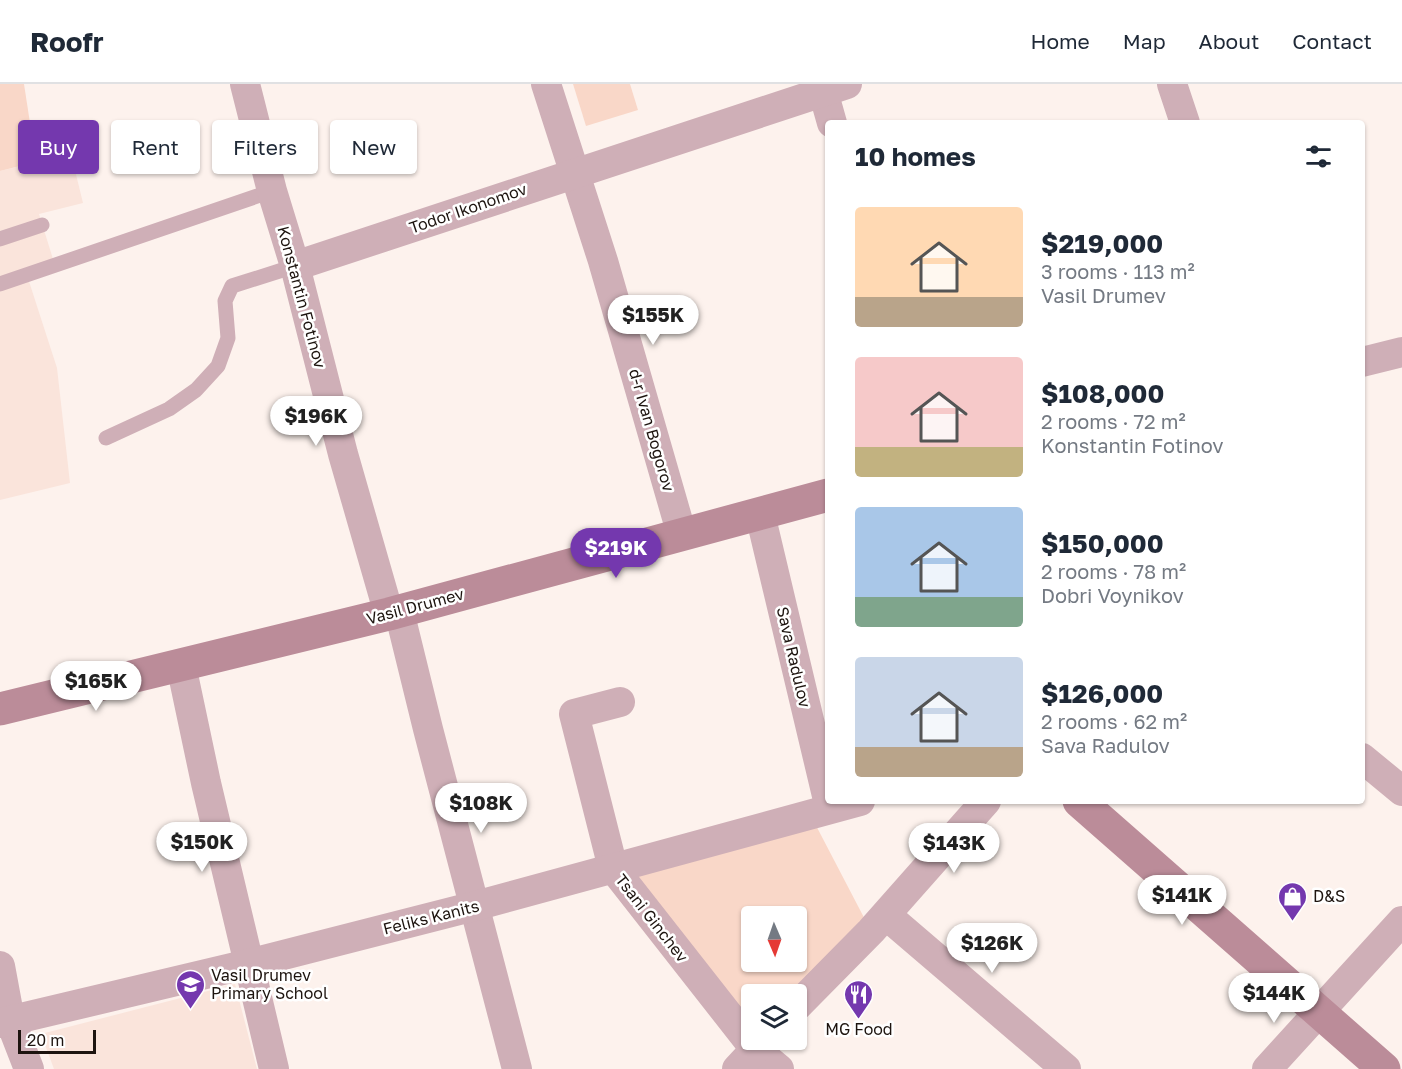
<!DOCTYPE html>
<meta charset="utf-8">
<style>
:root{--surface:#fff;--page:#f2f2f3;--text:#1f2937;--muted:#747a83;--line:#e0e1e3;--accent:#7438ae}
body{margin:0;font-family:"Golos Text",sans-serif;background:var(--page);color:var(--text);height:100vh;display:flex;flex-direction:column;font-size:22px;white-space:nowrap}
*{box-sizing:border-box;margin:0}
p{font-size:20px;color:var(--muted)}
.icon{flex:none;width:33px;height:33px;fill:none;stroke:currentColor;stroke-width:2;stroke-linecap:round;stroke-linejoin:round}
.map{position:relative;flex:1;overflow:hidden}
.panel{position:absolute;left:825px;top:36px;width:540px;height:684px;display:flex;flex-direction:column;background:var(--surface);border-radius:6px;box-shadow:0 2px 4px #0004}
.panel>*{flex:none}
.hud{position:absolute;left:18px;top:36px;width:570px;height:54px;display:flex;gap:12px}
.needle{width:39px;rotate:178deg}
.tools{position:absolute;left:741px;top:822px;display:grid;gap:12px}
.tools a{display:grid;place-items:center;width:66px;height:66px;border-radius:6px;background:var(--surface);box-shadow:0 2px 4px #0004;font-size:30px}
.scale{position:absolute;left:18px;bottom:15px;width:78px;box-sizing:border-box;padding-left:6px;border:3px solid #1d140f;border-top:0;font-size:16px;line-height:21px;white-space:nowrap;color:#1d140f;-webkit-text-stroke:4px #fff;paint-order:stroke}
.price{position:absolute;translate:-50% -51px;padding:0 14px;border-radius:21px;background:#fff;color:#222;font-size:20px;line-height:39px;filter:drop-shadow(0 2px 3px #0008)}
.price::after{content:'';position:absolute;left:50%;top:36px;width:18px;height:14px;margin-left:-9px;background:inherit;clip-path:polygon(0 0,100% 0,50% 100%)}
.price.active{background:var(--accent);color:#fff}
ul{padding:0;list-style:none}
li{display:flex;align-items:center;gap:18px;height:150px;padding:0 30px}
li span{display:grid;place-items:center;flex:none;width:168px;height:120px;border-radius:6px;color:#555}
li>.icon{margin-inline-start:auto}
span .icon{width:72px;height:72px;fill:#fffc;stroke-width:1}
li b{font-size:26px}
h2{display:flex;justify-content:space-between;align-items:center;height:72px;padding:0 30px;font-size:26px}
.chip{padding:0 21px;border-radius:6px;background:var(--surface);box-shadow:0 2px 4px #0004;font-size:21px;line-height:54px}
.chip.active{background:var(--accent);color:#fff}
header{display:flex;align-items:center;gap:36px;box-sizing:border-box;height:84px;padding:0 30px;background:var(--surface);border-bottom:2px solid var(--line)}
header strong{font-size:28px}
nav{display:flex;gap:33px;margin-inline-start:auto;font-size:21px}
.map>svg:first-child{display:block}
</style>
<header>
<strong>Roofr</strong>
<nav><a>Home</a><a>Map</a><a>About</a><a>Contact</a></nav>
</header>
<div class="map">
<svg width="1402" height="985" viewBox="0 0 1402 985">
<rect width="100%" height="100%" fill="#fdf2ed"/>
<g fill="#fae4db">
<polygon points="71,70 83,119 39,130 53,175 25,185 57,284 70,399 0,416 0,87"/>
<polygon points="235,900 257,985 54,985 41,950"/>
</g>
<g fill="#f9d7c8" fill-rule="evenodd">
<polygon points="0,0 24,0 36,78 0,87"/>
<polygon points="573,0 630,0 638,26 586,42"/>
<path d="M810 730 871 847 796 910H752V956L613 784ZM752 832H796V878H752Z"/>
</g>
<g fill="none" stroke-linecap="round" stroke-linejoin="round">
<g stroke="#cfafb7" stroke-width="15">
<polyline points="0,155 42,141"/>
<polyline points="0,200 272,107"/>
<polyline points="106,354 169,325 196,306 218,282 228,254 225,217 232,202 295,182"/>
</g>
<g stroke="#cfafb7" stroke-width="30">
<polyline points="245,0 272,107 295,182 343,370 389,530"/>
<polyline points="546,0 603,177 682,451"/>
<polyline points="821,0 832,39"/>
<polyline points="1172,0 1185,39"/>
<polyline points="295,182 847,0"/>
<polyline points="1362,278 1402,268"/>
<polyline points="760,430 828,716"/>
<polyline points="399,527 428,645 517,985"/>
<polyline points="181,581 206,699 274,985"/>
<polyline points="620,618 574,630 613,784 755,965 779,985"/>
<polyline points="1362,674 1402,707"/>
<polyline points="886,831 1066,985"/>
<polyline points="0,882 10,936 29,985"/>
<polyline points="796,923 871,847 986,717"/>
<polyline points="0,939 248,880 475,822 860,717"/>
<polyline points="737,985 764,956"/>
<polyline points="1267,985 1402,837"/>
</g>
<g stroke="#bb8c99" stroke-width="33">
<polyline points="0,625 389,530 828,411"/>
<polyline points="1079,717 1384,985"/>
</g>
</g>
<defs>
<symbol id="shop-pin" viewBox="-11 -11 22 30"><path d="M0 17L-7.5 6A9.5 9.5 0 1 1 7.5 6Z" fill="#7438ae" stroke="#fff"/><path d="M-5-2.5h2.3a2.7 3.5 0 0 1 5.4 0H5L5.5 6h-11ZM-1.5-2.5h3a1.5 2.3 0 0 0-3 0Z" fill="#fff"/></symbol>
<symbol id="school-pin" viewBox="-11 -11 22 30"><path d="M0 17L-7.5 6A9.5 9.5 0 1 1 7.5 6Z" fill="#7438ae" stroke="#fff"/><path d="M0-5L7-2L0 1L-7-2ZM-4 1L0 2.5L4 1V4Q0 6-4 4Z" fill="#fff"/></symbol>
<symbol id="restaurant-pin" viewBox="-11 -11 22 30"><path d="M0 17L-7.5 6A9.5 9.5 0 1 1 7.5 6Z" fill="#7438ae" stroke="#fff"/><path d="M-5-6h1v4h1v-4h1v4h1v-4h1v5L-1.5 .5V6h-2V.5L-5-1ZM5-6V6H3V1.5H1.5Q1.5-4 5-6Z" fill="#fff"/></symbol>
</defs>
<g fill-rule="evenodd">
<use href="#shop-pin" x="1276" y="796" width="33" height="45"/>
<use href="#school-pin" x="174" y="884" width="33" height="45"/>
<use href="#restaurant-pin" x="842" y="894" width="33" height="45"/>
</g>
<g text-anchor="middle" stroke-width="5" stroke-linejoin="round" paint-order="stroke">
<g font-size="16" fill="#1d140f" stroke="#fff">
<text transform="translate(468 124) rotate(-19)" y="6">Todor Ikonomov</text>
<text transform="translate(302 213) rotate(75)" y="6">Konstantin Fotinov</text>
<text transform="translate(652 346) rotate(74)" y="6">d-r Ivan Bogorov</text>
<text transform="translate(415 522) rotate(-15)" y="6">Vasil Drumev</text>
<text transform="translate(794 573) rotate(77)" y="6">Sava Radulov</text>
<text transform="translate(431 833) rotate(-14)" y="6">Feliks Kanits</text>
<text transform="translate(652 834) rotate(52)" y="6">Tsani Ginchev</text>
</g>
<g font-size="16" fill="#1d140f" stroke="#fff" text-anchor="start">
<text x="1313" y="818">D&amp;S</text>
<text x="211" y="897">Vasil Drumev<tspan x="211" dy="18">Primary School</tspan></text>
<text x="859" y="951" text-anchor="middle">MG Food</text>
</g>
</g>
</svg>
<div class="tools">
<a><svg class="needle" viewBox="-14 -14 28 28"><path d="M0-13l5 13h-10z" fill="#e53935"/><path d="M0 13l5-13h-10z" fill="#747a83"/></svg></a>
<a><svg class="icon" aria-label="layers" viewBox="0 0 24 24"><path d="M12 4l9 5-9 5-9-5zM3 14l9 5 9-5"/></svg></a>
</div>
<div class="scale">20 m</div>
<b class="price" style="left:653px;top:262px">$155K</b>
<b class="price" style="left:316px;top:363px">$196K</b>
<b class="price active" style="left:616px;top:495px">$219K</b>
<b class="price" style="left:96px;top:628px">$165K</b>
<b class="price" style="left:481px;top:750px">$108K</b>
<b class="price" style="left:202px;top:789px">$150K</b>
<b class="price" style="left:954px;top:790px">$143K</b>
<b class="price" style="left:1182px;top:842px">$141K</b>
<b class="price" style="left:992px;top:890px">$126K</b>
<b class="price" style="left:1274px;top:940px">$144K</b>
<div class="hud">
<a class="chip active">Buy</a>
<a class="chip">Rent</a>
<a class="chip">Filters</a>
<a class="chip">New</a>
</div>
<section class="panel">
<h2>10 homes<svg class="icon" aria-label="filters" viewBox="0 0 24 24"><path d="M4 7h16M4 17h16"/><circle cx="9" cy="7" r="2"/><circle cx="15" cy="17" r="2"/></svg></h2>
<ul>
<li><span style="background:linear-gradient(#ffd9b3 75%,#b9a48a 0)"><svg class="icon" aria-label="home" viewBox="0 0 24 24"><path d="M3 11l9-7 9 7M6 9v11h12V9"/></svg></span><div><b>$219,000</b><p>3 rooms · 113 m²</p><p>Vasil Drumev</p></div></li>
<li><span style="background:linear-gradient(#f6c9c9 75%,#c2b280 0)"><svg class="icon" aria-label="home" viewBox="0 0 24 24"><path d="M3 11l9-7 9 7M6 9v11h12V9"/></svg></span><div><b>$108,000</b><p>2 rooms · 72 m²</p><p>Konstantin Fotinov</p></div></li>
<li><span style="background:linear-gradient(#a9c7e8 75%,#7fa58c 0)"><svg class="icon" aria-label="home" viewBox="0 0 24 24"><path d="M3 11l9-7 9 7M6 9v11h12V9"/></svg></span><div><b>$150,000</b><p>2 rooms · 78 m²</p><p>Dobri Voynikov</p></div></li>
<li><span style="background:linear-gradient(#c9d6e8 75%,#b9a48a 0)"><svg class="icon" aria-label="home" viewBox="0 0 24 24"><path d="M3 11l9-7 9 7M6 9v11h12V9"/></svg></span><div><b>$126,000</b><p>2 rooms · 62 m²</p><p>Sava Radulov</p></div></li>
</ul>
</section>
</div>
